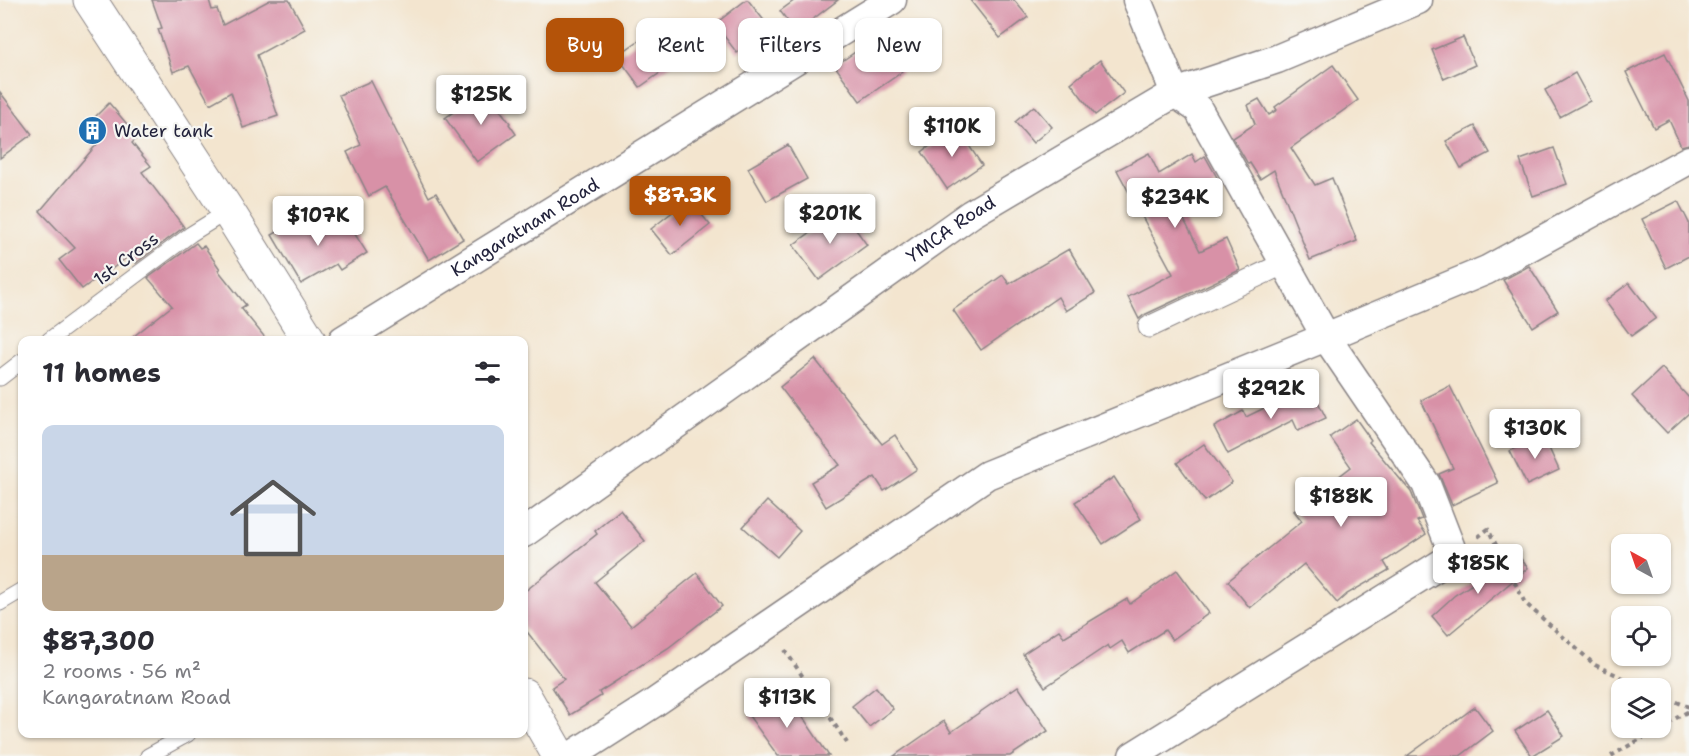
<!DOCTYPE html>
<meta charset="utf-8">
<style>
:root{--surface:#fff;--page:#f2f2f3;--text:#2b2b33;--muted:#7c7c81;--accent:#b45309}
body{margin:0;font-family:"Shantell Sans",sans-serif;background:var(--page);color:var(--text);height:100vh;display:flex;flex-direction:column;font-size:22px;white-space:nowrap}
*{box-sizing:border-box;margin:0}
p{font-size:20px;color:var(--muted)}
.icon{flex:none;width:33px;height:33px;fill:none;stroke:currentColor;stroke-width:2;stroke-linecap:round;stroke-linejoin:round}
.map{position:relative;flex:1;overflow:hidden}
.drawer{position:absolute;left:18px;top:336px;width:510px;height:402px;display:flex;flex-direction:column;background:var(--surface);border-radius:12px;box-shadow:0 2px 4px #0004}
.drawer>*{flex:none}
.hud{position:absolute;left:546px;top:18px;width:570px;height:54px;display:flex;gap:12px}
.needle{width:39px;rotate:320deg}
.fabs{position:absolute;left:1611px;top:534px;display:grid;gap:12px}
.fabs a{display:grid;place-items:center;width:60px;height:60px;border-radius:12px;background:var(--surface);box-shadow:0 2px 4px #0004;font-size:30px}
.price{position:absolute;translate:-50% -51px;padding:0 14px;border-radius:6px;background:#fff;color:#222;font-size:20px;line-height:39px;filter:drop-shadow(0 2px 3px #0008)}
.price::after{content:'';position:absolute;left:50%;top:36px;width:18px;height:14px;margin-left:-9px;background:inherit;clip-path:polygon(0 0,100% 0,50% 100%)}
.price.active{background:var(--accent);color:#fff}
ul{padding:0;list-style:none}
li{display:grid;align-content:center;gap:12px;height:318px;padding:0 24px}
li span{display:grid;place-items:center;height:186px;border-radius:12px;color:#555}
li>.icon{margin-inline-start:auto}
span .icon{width:108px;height:108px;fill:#fffc;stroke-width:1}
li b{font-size:26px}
h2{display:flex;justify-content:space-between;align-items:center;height:72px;padding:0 24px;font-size:26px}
.pill{padding:0 21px;border-radius:12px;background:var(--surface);box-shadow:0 2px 4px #0004;font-size:21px;line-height:54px}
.pill.active{background:var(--accent);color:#fff}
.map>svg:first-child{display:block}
</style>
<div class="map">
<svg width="1689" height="756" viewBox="0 0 1689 756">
<rect width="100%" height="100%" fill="#f6f6f2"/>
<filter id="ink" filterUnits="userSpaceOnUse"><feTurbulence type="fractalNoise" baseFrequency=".0167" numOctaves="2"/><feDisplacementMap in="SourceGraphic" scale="12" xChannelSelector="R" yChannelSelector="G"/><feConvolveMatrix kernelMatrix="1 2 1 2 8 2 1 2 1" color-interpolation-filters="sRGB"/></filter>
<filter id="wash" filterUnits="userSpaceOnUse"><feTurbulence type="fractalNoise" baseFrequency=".008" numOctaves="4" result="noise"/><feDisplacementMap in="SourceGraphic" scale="24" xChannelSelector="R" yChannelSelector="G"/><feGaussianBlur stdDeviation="1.35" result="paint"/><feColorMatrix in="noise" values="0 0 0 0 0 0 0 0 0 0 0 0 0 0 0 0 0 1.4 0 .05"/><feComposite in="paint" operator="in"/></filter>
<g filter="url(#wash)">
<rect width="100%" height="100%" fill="#f3e5cf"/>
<g id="blocks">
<g fill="#d891a7">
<polygon points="152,0 209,0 212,10 217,9 223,25 270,0 289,0 305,29 257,55 278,116 243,128 231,92 210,104 189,66 173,72 158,29 162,28"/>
<polygon points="746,0 748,0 769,27 737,53 715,24"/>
<polygon points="795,0 838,0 796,32 780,11"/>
<polygon points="970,0 1014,0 1028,17 1000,38"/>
<polygon points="651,32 674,63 640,87 617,56"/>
<polygon points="877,37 902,72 860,101 835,66"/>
<polygon points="1463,37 1475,65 1444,79 1432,50"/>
<polygon points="1665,53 1689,101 1689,144 1681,146 1669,120 1654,128 1626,72"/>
<polygon points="1100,60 1124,93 1095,115 1071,83"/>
<polygon points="1333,65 1358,100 1291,148 1315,185 1332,178 1357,241 1310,260 1274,170 1260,179 1250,163 1248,164 1233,138 1255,124 1248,105 1259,99 1269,115 1277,110 1275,107"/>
<polygon points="1575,73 1590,101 1560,117 1545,90"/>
<polygon points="371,81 429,197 436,193 463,239 429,260 385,187 369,196 347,152 361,145 339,95"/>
<polygon points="485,90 510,123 509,124 516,134 477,162 445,118"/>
<polygon points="0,92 32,134 0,158"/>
<polygon points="109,103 138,137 132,143 151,166 142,172 184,227 136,263 129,256 109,271 108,270 82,289 59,260 75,248 40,211 97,144 82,130"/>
<polygon points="1034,106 1052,127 1033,143 1015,122"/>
<polygon points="1475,126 1490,153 1461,168 1446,141"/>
<polygon points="949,132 960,132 982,165 947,189 922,152"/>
<polygon points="788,145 807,179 767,201 748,168"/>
<polygon points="1554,148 1567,184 1533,196 1520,160"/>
<polygon points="1149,153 1159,174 1192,154 1196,162 1205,156 1219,181 1177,206 1200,251 1226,239 1240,270 1144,315 1139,319 1128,297 1173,274 1117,170"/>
<polygon points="689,199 710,225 672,255 651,229"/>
<polygon points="1678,201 1689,223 1689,256 1666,268 1642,219"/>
<polygon points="842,210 867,245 819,280 793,245"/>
<polygon points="312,212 324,233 346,220 367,253 340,270 336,264 301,284 272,235"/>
<polygon points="196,243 200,248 204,246 220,269 218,270 246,305 241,308 267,340 129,340 172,306 148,278"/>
<polygon points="1069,249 1095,293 1066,311 1058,297 981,350 953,310 1003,275 1009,284"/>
<polygon points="1529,266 1558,311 1533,327 1503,280"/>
<polygon points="1629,283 1656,318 1631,336 1605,301"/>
<polygon points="815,359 882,444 895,435 917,469 884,491 875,477 826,507 811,482 840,465 780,387"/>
<polygon points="1662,368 1689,398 1689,413 1667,433 1632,396"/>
<polygon points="1310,386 1326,418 1298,431 1293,420 1228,454 1214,427 1243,411 1246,417"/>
<polygon points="1450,386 1498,483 1452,505 1439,474 1453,468 1421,400"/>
<polygon points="1356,419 1371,440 1369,442 1411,492 1422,519 1417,521 1426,534 1384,562 1389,570 1347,594 1337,603 1304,564 1250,608 1228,581 1302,521 1294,511 1351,467 1330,437"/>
<polygon points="1543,435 1559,470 1527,485 1510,451"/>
<polygon points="1204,444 1232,482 1205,501 1177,463"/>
<polygon points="1114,477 1141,519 1103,544 1075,502"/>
<polygon points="767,501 800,531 777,557 743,527"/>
<polygon points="620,510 645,541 595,582 631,626 697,573 722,606 668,648 599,692 601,696 570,715 552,687 564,679 524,628 524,592 597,534 595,531"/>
<polygon points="1518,555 1528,568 1448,635 1432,616 1455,595"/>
<polygon points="1177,570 1209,613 1172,640 1165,630 1129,653 1122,641 1110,649 1108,645 1045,687 1023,654 1059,630 1064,637 1127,599 1130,604"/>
<polygon points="1018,686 1048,731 1010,756 894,756 944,721 951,732"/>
<polygon points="876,687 893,709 869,727 852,706"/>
<polygon points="783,691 791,702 792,701 829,756 778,756 749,716"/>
<polygon points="1475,707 1493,731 1460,756 1407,756"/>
<polygon points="1547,710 1564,736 1532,756 1515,731"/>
</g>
</g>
</g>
<g filter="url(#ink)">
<use href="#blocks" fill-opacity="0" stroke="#8a8485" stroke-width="1.5"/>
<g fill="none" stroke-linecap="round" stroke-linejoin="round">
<defs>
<g id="service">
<polyline points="49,340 191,234 228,211"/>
<polyline points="0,378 22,361"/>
<polyline points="0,603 22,590"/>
<polyline points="148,756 188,734"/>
</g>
<polyline id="pedestrian" points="1149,327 1285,263"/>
<g id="minor">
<path id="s1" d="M343 340 892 0"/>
<path id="s2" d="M524 533 971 214 1175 93 1277 59 1418 0"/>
<polyline points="571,756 654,703 987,475 1326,337 1198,109 1175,93 1137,0"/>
<polyline points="1133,756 1454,556 1426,484 1326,337 1487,270 1689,160"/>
</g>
<g id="tertiary">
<polyline points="90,0 228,211 309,340"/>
<polyline points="524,695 559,756"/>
</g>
</defs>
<use href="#service" stroke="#8a8485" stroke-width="17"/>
<use href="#pedestrian" stroke="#8a8485" stroke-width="23"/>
<use href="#minor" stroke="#8a8485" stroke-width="31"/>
<use href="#tertiary" stroke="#8a8485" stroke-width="35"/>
<g stroke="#8a8485" stroke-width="4" stroke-dasharray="4.5 4.5" stroke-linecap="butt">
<polyline points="1478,537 1488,529 1525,603 1595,665 1645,688"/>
<polyline points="785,650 847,743"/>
<polyline points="1660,695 1689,707"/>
<polyline points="1660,727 1689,711"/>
<polyline points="1611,756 1660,728"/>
</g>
<use href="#service" stroke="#fff" stroke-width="15"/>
<use href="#pedestrian" stroke="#fff" stroke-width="21"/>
<use href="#minor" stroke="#fff" stroke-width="28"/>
<use href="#tertiary" stroke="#fff" stroke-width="33"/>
</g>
</g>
<defs>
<symbol id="building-disc" viewBox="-11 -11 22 22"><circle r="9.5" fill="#1f6fb2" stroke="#f6f6f2"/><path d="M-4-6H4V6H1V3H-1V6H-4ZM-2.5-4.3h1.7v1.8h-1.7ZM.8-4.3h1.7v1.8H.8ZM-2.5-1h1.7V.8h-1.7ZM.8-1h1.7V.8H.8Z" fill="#fff"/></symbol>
</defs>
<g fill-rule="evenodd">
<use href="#building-disc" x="76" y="114" width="33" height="33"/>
</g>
<g text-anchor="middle" stroke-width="4.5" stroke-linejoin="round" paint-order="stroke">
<g font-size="18" fill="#22223b" stroke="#f6f6f2" text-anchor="start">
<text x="114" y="137">Water tank</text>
</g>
<g font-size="18" fill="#22223b" stroke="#f6f6f2">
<text dy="6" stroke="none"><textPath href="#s1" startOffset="214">Kangaratnam Road</textPath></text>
<text dy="6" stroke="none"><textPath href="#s2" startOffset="524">YMCA Road</textPath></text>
<text transform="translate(126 259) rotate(-37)" y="6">1st Cross</text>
</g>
</g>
</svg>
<div class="fabs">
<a><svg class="needle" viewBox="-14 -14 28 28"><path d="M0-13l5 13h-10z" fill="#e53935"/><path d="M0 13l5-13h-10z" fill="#7c7c81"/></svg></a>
<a><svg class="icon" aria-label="locate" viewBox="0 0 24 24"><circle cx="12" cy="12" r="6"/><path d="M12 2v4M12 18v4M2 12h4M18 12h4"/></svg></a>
<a><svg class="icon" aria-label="layers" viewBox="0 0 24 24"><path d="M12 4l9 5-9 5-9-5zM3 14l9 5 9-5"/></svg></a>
</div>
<b class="price" style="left:481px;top:126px">$125K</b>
<b class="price" style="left:952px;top:158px">$110K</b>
<b class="price active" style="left:680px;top:227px">$87.3K</b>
<b class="price" style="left:1175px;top:229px">$234K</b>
<b class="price" style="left:830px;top:245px">$201K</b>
<b class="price" style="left:318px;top:247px">$107K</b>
<b class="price" style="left:1271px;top:420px">$292K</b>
<b class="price" style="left:1535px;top:460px">$130K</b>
<b class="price" style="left:1341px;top:528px">$188K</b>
<b class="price" style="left:1478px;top:595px">$185K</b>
<b class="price" style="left:787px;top:729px">$113K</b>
<div class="hud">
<a class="pill active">Buy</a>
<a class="pill">Rent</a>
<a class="pill">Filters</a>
<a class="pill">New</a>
</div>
<section class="drawer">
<h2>11 homes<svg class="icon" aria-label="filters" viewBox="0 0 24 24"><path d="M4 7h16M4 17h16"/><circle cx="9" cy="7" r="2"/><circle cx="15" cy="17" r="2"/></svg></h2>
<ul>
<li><span style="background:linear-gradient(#c9d6e8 70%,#b9a48a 0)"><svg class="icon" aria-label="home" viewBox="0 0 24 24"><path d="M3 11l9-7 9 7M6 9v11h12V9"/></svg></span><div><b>$87,300</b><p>2 rooms · 56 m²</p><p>Kangaratnam Road</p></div></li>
</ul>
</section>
</div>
